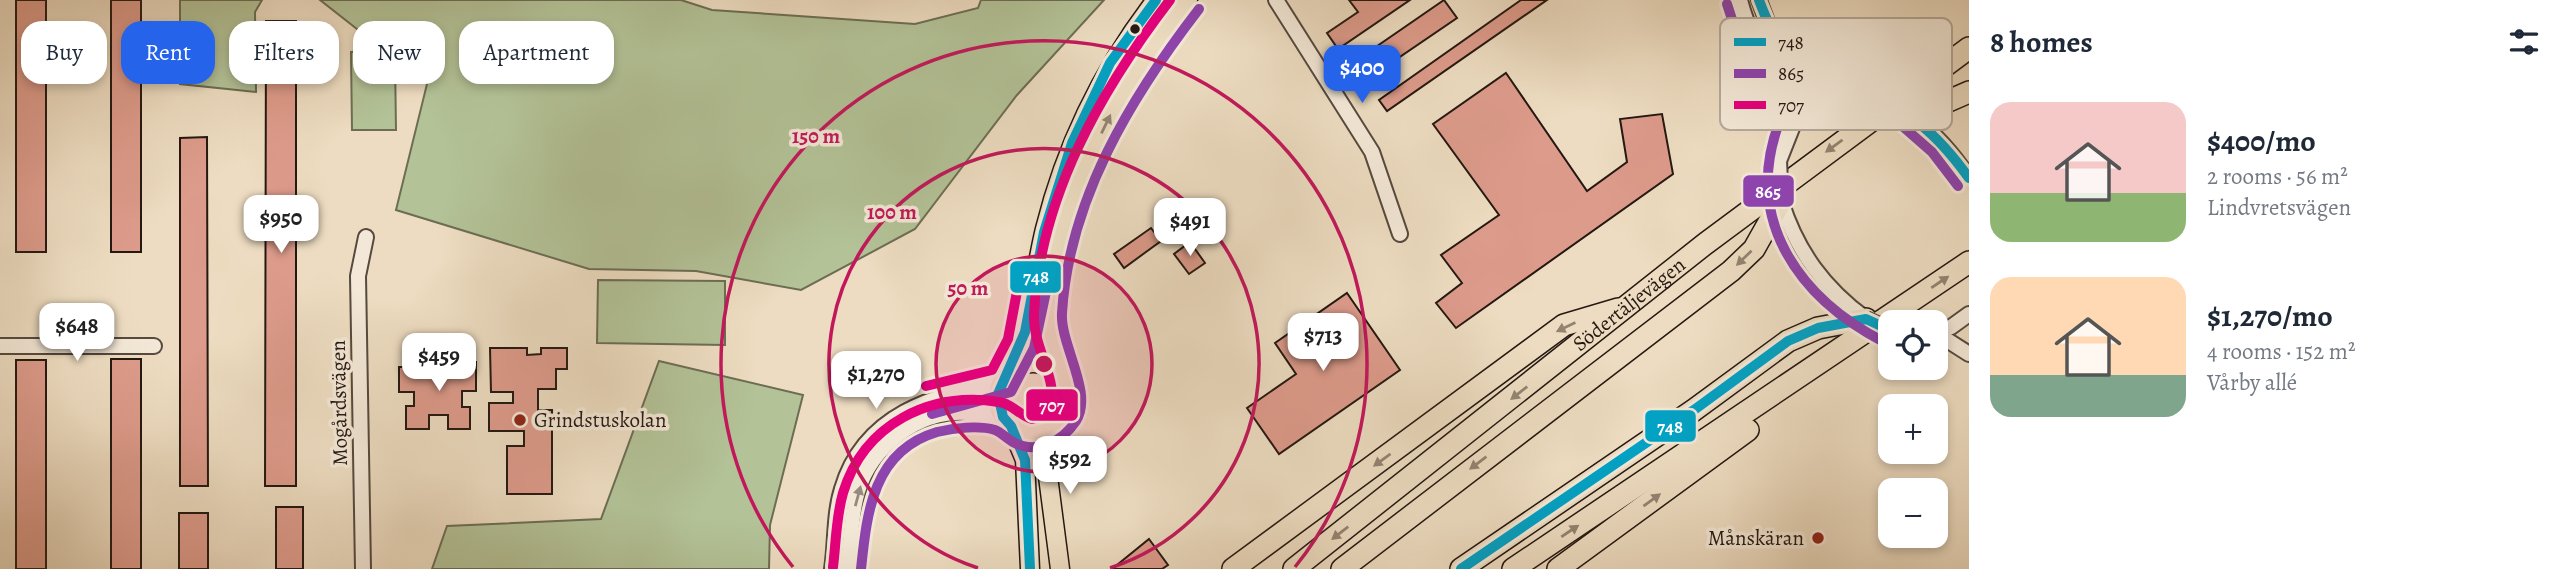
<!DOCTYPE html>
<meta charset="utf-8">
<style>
:root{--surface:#fff;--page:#f2f2f3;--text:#1f2937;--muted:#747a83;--accent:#2563eb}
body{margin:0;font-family:Alegreya,serif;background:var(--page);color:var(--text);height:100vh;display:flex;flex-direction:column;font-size:26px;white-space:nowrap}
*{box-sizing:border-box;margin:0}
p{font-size:23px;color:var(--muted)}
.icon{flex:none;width:38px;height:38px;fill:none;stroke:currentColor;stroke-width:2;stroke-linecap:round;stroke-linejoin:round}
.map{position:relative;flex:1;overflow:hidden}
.side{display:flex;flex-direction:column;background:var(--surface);width:595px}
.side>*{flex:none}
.banner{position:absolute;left:21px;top:21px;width:665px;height:63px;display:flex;gap:14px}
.tools{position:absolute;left:1878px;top:310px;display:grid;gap:14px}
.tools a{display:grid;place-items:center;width:70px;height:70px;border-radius:14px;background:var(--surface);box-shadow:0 4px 10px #0003;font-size:35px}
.price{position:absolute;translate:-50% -60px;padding:0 16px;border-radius:14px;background:#fff;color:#222;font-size:23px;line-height:46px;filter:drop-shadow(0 2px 4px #0008)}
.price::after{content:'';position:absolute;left:50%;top:42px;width:21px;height:16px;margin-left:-10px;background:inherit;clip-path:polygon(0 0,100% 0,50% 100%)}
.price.on{background:var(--accent);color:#fff}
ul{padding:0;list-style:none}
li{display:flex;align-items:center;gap:21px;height:175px;padding:0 21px}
li span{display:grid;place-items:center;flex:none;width:196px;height:140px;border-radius:21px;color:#555}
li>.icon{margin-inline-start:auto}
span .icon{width:84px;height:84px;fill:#fffc;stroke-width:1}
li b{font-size:30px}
h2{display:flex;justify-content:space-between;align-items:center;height:84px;padding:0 21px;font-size:30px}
.pill{padding:0 24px;border-radius:21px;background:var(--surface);box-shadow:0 4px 10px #0003;font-size:24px;line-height:63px}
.pill.on{background:var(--accent);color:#fff}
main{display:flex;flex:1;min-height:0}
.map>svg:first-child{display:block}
</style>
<main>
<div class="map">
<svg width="1969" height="569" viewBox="0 0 1969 569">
<rect width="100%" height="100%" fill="#eddcc1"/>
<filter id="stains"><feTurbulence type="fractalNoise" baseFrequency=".00286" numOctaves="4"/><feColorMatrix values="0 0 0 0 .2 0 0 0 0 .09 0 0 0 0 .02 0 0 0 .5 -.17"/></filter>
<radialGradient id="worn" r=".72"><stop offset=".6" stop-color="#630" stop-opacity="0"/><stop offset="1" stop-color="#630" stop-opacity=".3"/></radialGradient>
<g fill="#b3c297" stroke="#6c6d54" stroke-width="2">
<polygon points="180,0 262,0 255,12 256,92 180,84"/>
<polygon points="320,0 681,0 712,10 915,24 978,8 981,0 1104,0 1017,95 915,229 801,290 696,271 589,269 396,210 427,84 395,59 396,130 352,130 351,52 385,51"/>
<polygon points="598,280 725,281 725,345 597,343"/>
<polygon points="659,361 803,395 770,525 769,569 432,569 447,526 601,519"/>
</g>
<g fill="#dd9b8b" stroke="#241812" stroke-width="2">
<rect x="16" y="0" width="30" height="252"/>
<rect x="111" y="0" width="30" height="252"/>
<polygon points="1349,0 1410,0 1338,49 1327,33 1358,12"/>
<polygon points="1444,0 1457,18 1382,69 1370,51"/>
<polygon points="1521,0 1547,0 1387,111 1379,100"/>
<polygon points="266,21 296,21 296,486 265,486"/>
<polygon points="1506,73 1587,191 1627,162 1620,119 1662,114 1673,174 1456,328 1436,303 1462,283 1441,255 1499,215 1433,124"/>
<polygon points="207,137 208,486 180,486 180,138"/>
<polygon points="1151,228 1161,241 1124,268 1114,254"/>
<polygon points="1190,242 1205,263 1189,274 1174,254"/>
<polygon points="1347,293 1400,370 1279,454 1247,408 1296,374 1275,343"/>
<polygon points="490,348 527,348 527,355 541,354 541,348 567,348 567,369 556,369 556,389 538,389 538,410 552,410 552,494 507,494 507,446 524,446 524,431 489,431 489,403 513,403 513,392 491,392"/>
<polygon points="447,357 465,357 465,362 476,362 476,391 462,391 462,407 470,407 470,429 448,429 448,415 429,415 429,429 406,429 406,406 414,406 414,392 399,392 399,367 447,367"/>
<rect x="111" y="359" width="30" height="210"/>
<rect x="16" y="360" width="30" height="209"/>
<rect x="276" y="507" width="27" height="62"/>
<rect x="179" y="513" width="29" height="56"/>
<polygon points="1149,539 1168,565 1162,569 1112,569"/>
</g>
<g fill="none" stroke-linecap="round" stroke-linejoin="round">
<defs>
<g id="minor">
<polyline points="1276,0 1372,152 1400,234"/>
<path d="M1740 0C1751 44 1779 81 1794 123L1818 103 1833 98"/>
<path d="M1759 0C1774 45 1794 73 1833 98"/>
<path d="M1781 201C1797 252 1824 288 1866 319"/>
<polyline points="1936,332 1951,327 1969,314"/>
<polyline points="1936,333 1969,354"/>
<polyline points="0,346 154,346"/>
<polyline points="363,569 358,276 366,237"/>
<path d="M832 569C836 543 834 514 842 489 864 414 934 395 1001 382"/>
<path d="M847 569C850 546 851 522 856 499 866 454 908 416 955 413 971 412 987 415 1003 417"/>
</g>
<g id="major">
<circle cx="1033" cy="398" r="35"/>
<path d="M1008 373C1031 329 1033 278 1045 229 1066 144 1103 69 1156 0"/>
<path d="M1061 377C1056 363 1051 350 1049 336 1046 318 1050 300 1053 282 1068 178 1122 81 1188 0"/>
<polyline points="1011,426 1025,460 1030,569"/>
<polyline points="1060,569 1046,461 1060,421"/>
</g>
<g id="highway">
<polyline points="1907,112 1937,106 1969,92"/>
<polyline points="1233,569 1564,325 1618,309"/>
<path id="s1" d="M1294 569 1705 244 1969 48"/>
<polyline points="1342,569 1731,271 1754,249 1781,201"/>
<polyline points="1461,569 1694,410 1788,341 1818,328 1866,319"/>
<polyline points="1513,569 1969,262"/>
<polyline points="1558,569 1748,430"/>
</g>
</defs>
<use href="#minor" stroke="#56493e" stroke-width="18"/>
<use href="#major" stroke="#241812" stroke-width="21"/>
<use href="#highway" stroke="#241812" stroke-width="24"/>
<use href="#minor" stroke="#f3e8d7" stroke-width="14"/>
<use href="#major" stroke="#eddcc1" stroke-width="18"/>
<use href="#highway" stroke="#eddcc1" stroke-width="21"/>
<defs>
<g id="minor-bridge">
<path d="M1833 98C1895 92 1936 129 1969 178"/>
<polyline points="1781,201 1779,161 1794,123"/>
<polyline points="1866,319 1890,330"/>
</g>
</defs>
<use href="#minor-bridge" stroke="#56493e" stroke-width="18" stroke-linecap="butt"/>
<use href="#minor-bridge" stroke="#f3e8d7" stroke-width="14"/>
<defs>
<g id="bus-1">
<path d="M1759 0C1774 42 1796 72 1833 98"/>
<path d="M1833 98C1899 97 1932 127 1969 178"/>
<polyline points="1030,569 1025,460 1011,426 1003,417 998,394 1025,332 1044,232 1072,143 1110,63 1156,0"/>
<polyline points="1461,569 1694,410 1788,341 1818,328 1866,319 1890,330"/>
</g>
<g id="bus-2">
<path d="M1727 4 1738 38 1779 123C1743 220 1799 298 1884 342"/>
<polyline points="1761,41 1779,71 1797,92 1829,112 1861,111 1900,124 1932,152 1958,186"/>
<polyline points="932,414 1011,392 1034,348 1047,287"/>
<path d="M861 569C867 512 873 451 937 432 954 428 979 425 995 430 1001 432 1007 439 1013 442 1037 455 1062 442 1076 421 1094 393 1060 345 1062 313 1069 199 1131 97 1199 9"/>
</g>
<g id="bus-3">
<polyline points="926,386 992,370 1008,339 1019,281"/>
<path d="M833 567C836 543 836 517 843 493 864 424 930 391 999 402 1013 404 1020 416 1032 419L1043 416 1052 406C1056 375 1032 345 1034 313 1040 197 1101 90 1170 0"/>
</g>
</defs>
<use href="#bus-1" stroke="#f3e8d7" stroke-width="16"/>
<use href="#bus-2" stroke="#f3e8d7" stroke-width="16"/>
<use href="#bus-3" stroke="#f3e8d7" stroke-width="16"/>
<use href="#bus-1" stroke="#02a2c5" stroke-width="10"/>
<use href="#bus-2" stroke="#8e44ad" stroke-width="10"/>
<use href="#bus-3" stroke="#e5007d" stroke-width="10"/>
</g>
<defs><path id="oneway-solid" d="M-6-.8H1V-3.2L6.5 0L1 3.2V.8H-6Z" transform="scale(1.75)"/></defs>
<g fill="#938472">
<use href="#oneway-solid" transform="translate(1106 124) rotate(-64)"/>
<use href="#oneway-solid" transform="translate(1834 146) rotate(144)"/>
<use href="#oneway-solid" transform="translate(1744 258) rotate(136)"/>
<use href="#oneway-solid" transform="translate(1940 282) rotate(-34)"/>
<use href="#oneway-solid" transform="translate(1566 327) rotate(154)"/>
<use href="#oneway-solid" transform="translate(1519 393) rotate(142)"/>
<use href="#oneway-solid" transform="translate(1382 460) rotate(144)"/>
<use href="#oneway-solid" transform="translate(1478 463) rotate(143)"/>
<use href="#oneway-solid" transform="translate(1652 500) rotate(-36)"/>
<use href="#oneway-solid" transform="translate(1570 531) rotate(-34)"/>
<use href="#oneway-solid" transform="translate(1340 533) rotate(142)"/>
</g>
<use fill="#968a7e" href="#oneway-solid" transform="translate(858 496) rotate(-75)"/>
<circle cx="1044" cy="364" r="108" fill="#c2185b" fill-opacity=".12"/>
<g fill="none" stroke="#c2185b" stroke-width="3.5">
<circle cx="1044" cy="364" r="108"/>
<path d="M978 568A215 215 0 1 1 1110 568"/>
<path d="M793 567A323 323 0 1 1 1295 567"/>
</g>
<circle fill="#241812" stroke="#f3e8d7" stroke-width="2.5" cx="1135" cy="29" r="6"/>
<g fill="#8f2418" stroke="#f3e8d7" stroke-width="2.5">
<circle cx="520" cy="420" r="7"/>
<circle cx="1818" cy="538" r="7"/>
</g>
<g text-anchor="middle" stroke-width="7" stroke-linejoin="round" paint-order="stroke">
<g font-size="21" fill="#241812" stroke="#f3e8d7">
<text dy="7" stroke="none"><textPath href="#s1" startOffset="427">Södertäljevägen</textPath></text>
<text transform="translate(339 403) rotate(-91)" y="7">Mogårdsvägen</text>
</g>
<g font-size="21" fill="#241812" stroke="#f3e8d7" text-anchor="start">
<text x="534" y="427">Grindstuskolan</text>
<text x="1804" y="545" text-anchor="end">Månskäran</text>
</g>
</g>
<rect x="1720" y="18" width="232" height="112" rx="10" fill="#f3e8d7" stroke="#b5aa9c" stroke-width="2"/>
<rect x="1734" y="38" width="32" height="8" fill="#02a2c5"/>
<rect x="1734" y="69" width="32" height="9" fill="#8e44ad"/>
<rect x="1734" y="101" width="32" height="8" fill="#e5007d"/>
<g font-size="19" fill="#241812">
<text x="1778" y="49">748</text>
<text x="1778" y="80">865</text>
<text x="1778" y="112">707</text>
</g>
<circle cx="1044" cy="364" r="10" fill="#c2185b" stroke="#f3e8d7" stroke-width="3.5"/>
<g font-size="21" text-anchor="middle" font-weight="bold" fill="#c2185b" stroke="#f3e8d7" stroke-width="7" stroke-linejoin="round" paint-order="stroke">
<text x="816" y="143">150 m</text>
<text x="892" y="219">100 m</text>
<text x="968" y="295">50 m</text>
</g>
<g stroke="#f3e8d7" stroke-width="2.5">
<rect x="1742" y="174" width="53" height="34" rx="7" fill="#8e44ad"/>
<rect x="1009" y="260" width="53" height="34" rx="7" fill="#02a2c5"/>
<rect x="1025" y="388" width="54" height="34" rx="7" fill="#e5007d"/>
<rect x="1644" y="409" width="53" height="34" rx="7" fill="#02a2c5"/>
</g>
<g font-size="19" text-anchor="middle" font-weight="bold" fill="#fff">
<text x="1768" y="198">865</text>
<text x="1036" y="283">748</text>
<text x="1052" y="412">707</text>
<text x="1670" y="433">748</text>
</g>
<rect width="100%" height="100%" filter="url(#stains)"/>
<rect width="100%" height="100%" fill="url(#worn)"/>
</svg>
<div class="tools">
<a><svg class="icon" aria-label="locate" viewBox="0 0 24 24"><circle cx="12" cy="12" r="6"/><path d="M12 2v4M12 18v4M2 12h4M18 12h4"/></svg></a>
<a>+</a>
<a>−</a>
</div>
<b class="price on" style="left:1362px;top:105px">$400</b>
<b class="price" style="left:281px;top:255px">$950</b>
<b class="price" style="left:1190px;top:258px">$491</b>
<b class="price" style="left:77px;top:363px">$648</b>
<b class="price" style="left:1323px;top:373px">$713</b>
<b class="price" style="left:439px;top:393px">$459</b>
<b class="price" style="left:876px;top:411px">$1,270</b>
<b class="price" style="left:1070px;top:496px">$592</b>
<div class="banner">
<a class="pill">Buy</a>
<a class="pill on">Rent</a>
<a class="pill">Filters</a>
<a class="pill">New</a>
<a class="pill">Apartment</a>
</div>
</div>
<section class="side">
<h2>8 homes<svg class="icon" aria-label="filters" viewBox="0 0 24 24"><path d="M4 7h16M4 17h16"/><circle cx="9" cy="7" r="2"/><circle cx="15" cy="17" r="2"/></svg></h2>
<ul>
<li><span style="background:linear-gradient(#f6c9c9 65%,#8fb573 0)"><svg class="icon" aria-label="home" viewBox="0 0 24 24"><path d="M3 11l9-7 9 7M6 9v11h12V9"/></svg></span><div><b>$400/mo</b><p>2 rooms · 56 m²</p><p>Lindvretsvägen</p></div></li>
<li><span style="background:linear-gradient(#ffd9b3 70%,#7fa58c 0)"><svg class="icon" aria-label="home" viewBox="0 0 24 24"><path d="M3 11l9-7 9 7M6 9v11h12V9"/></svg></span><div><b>$1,270/mo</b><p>4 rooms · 152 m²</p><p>Vårby allé</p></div></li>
</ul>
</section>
</main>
